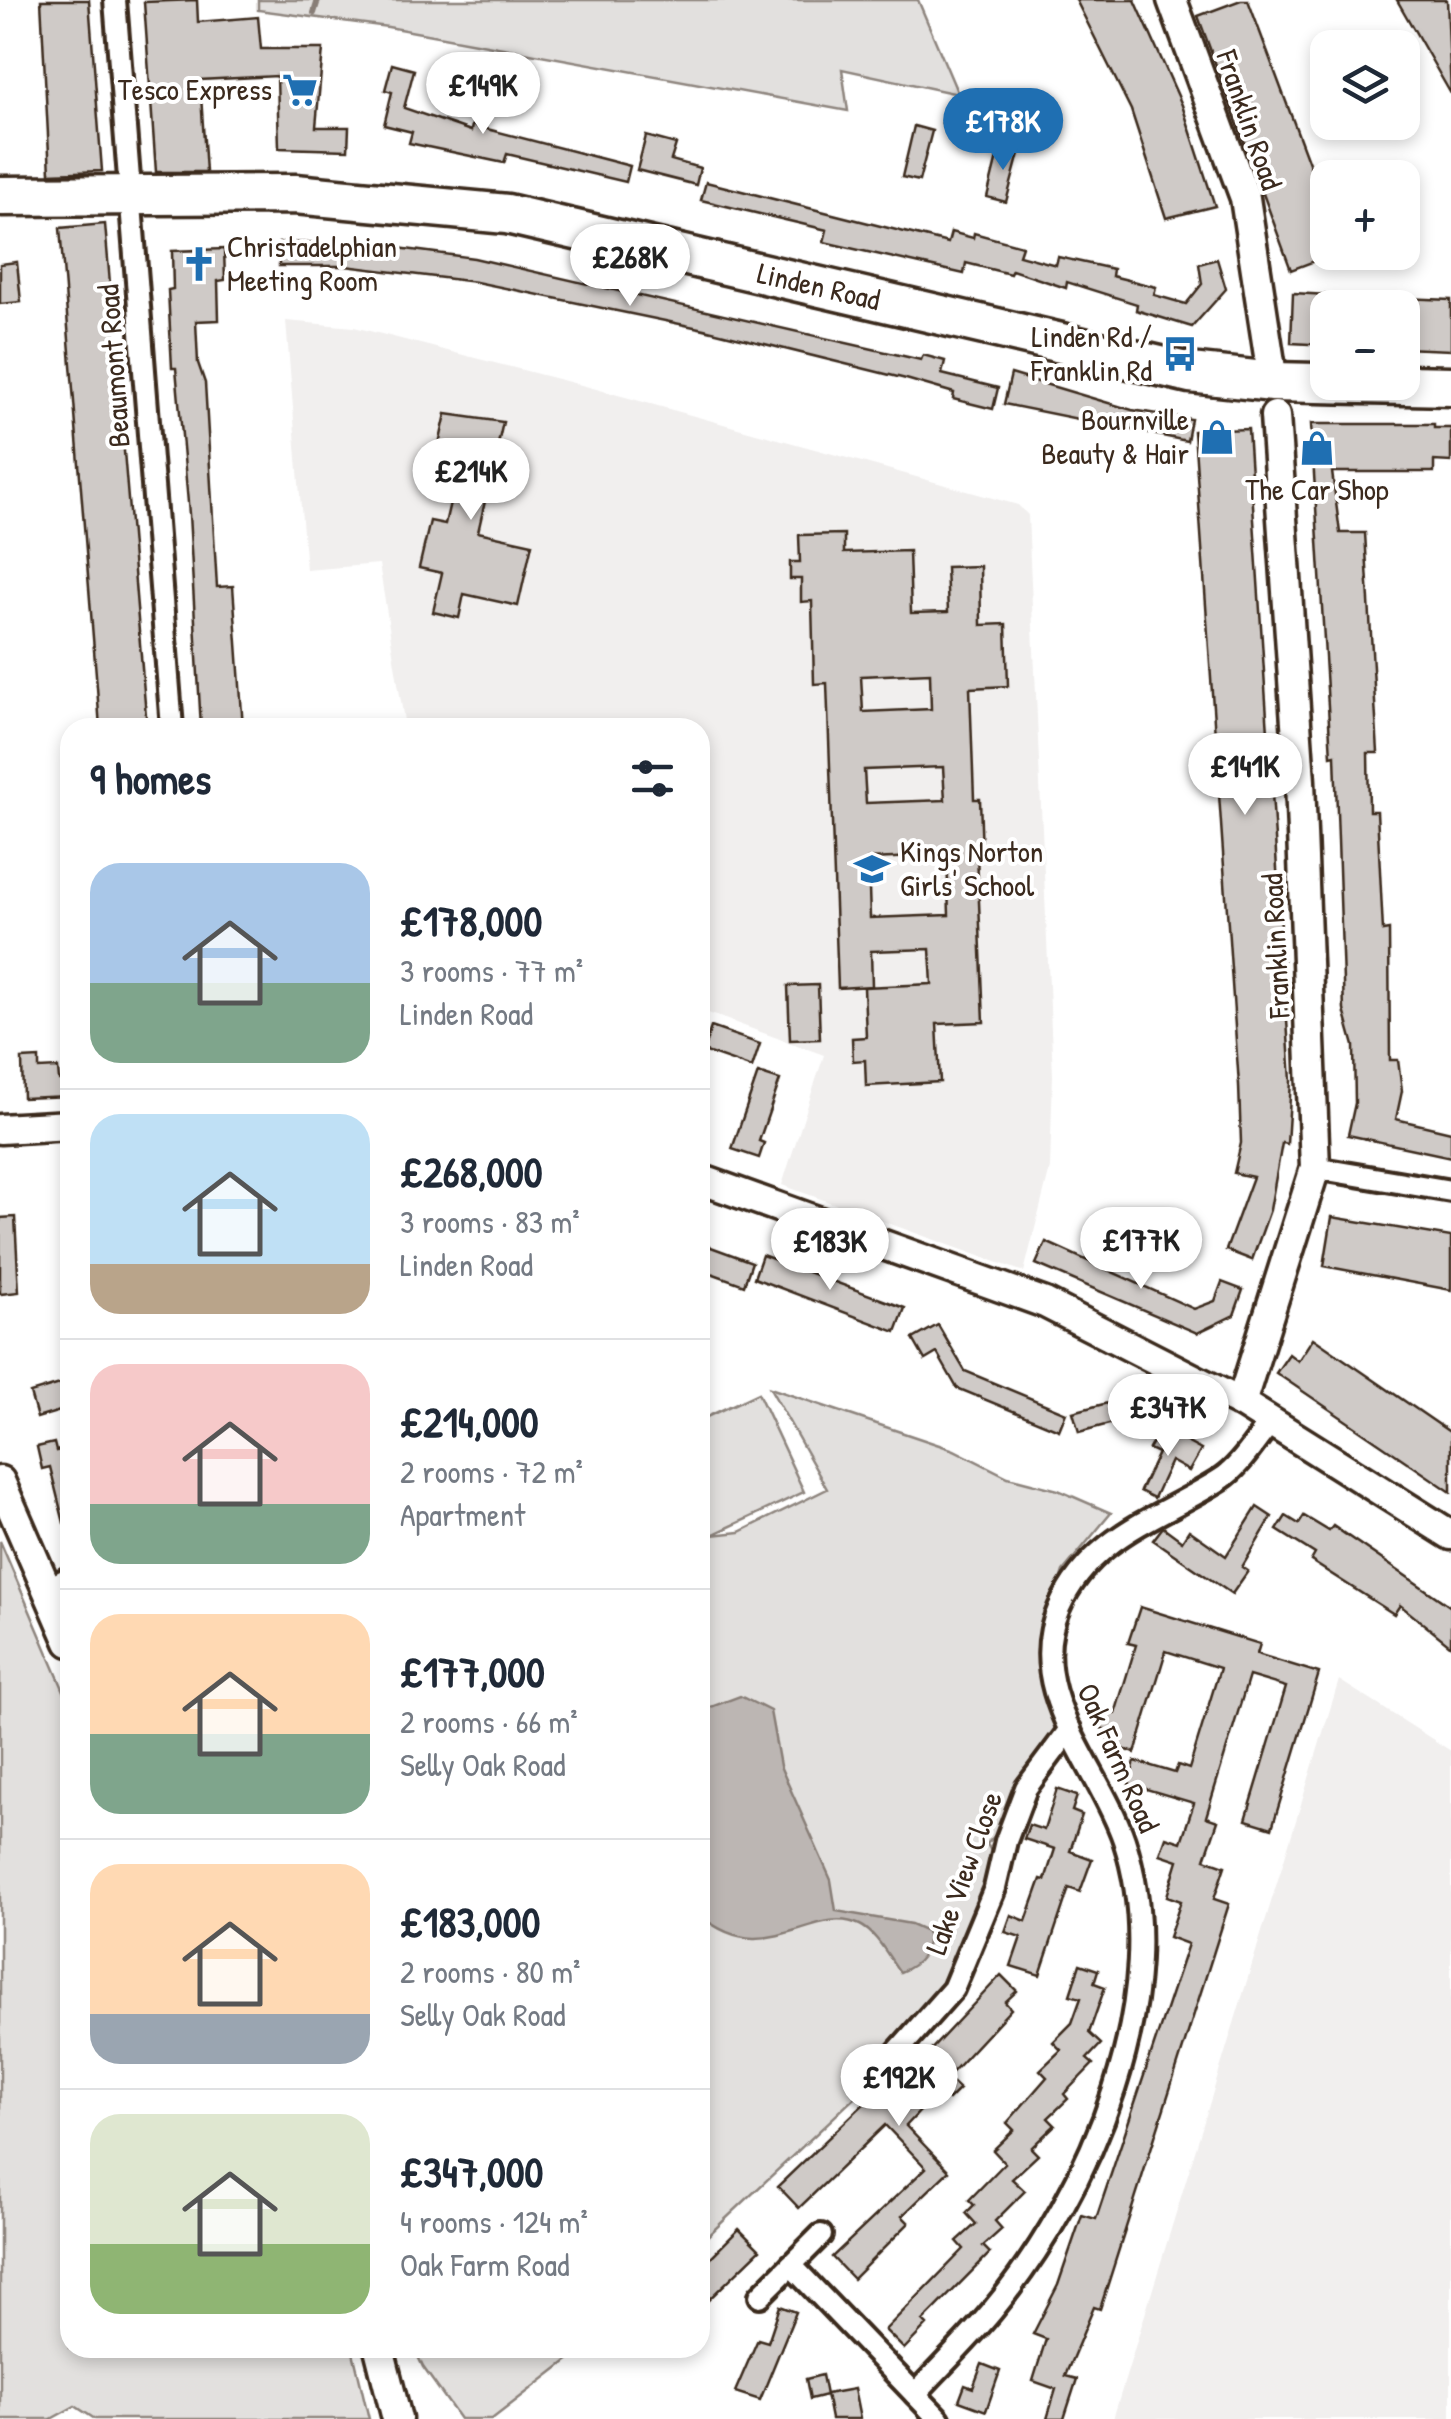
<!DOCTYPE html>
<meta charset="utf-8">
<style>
:root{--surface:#fff;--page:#f6f6f7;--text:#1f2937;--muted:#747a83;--line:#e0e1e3;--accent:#1f6fb2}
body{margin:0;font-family:"Patrick Hand",sans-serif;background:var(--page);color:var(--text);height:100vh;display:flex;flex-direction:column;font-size:38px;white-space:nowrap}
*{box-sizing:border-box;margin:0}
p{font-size:32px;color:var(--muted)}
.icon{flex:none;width:55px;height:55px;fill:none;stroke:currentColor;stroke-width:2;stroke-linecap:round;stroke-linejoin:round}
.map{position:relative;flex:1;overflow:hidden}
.panel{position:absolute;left:60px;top:718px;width:650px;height:1640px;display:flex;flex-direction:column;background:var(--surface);border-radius:30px;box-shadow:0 5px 15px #0003}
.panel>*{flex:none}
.buttons{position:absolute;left:1310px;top:30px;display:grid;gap:20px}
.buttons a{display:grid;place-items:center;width:110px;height:110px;border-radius:20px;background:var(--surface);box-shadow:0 5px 15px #0003;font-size:50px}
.price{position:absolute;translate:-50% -85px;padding:0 22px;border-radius:35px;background:#fff;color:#222;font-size:32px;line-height:65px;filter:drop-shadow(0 2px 5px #0008)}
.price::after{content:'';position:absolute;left:50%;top:60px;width:30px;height:22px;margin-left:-15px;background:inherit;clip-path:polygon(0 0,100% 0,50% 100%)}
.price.current{background:var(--accent);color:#fff}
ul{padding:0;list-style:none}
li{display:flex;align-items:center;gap:30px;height:250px;padding:0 30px}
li+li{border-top:2px solid var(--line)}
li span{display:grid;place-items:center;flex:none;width:280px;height:200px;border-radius:30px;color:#555}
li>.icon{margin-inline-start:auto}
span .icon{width:120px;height:120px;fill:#fffc;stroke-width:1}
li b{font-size:42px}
h2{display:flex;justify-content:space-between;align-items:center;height:120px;padding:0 30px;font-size:42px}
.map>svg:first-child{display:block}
</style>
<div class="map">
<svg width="1451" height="2419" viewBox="0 0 1451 2419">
<rect width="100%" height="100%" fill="#fff"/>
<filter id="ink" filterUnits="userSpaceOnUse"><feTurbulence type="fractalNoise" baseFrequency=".01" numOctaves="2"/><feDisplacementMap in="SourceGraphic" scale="20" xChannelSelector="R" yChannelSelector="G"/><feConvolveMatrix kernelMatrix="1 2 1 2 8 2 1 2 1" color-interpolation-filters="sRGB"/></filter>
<g filter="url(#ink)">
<g fill="#f1efee">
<polygon points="286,321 354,327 589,387 1018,505 1028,515 1053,1075 1050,1168 1024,1272 782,1185 824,1055 700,1010 700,728 405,727 379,564 306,570"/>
<polygon points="1339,1680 1451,1751 1451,2419 1113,2419"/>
</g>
<g fill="#e2e0de" stroke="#8e857e" stroke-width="2.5">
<polygon points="258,0 918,0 958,94 842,69 848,111 388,27 258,10"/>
<polygon points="770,1388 954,1450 1008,1477 1058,1490 1111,1513 1063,1571 1043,1635 1056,1735 1027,1769 1001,1829 987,1844 995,1858 948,1980 867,2086 700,2243 700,1420 758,1393 804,1492 712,1535 740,1532 827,1489"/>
<polygon points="0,1541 70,1705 70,2348 352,2348 369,2419 95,2419 75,2406 51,2419 0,2419"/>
<polygon points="414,2348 584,2348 492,2419 460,2419 423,2367"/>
</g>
<path fill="#bcb6b3" stroke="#887e77" stroke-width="2.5" d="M740 1696 770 1711 780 1766 831 1880 836 1911 911 1924 927 1931C929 1953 919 1965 900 1972 889 1958 877 1933 860 1925 813 1902 766 1972 700 1915V1711Z"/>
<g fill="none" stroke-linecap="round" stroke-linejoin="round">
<polyline stroke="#887e77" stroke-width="6" points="314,13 318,0"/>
</g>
<g fill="#cfcac7" stroke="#3b2a1e" stroke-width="2.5" fill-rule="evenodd">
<polygon points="41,0 89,0 102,171 50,173"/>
<polygon points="197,0 198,22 258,17 261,49 323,49 316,127 349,127 348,150 279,148 277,76 200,80 206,172 156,172 144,2"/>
<polygon points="1076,0 1135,0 1182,105 1215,206 1166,218 1131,110"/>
<polygon points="1241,0 1248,0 1328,214 1328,256 1291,270 1198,16"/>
<polygon points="1397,0 1447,0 1451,94"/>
<polygon points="392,64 414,70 404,108 471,131 472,125 630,166 626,182 507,154 504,163 409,143 412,132 384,125 392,92 385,90"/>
<polygon points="946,105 999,120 994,137 942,123"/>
<polygon points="914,126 932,131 919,181 902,177"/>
<polygon points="646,136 676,144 671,160 700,168 696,185 637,170"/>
<polygon points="1000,145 1020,150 1006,202 987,197"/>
<polygon points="706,182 948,243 951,232 973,238 974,233 1022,246 1019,255 1056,265 1058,257 1113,269 1112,276 1156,287 1154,295 1186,304 1202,284 1199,264 1217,259 1226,289 1192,327 1136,310 1137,304 1067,282 1066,288 1012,270 1010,274 966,263 964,274 824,242 827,230 701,200"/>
<polygon points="105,224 117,367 147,728 100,728 97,687 60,228"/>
<polygon points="352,242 474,258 921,360 923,355 945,361 942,374 998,388 993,409 953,399 954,393 906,379 704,329 476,282 345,266 279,266 279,243"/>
<polygon points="224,249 225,280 218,281 219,320 196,321 198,363 205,383 217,587 233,586 243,728 201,728 189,514 176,368 172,368 168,290 173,289 172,251"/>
<polygon points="17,262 21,302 0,304 0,264"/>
<polygon points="1293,293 1328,295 1328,345 1291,343"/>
<polygon points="1402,298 1451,300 1451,350 1402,348"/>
<polygon points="1011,374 1132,410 1191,419 1187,441 1004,404"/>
<polygon points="446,414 503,422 478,532 532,544 518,606 464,594 459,618 433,612 442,573 419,568 430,521 445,524 454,485 431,480"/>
<polygon points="1311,424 1434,424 1434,428 1451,428 1451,462 1434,461 1434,472 1332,472 1340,533 1365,533 1378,753 1368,753 1369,811 1377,811 1383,931 1389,930 1390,1060 1398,1060 1402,1091 1396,1119 1451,1132 1451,1157 1348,1135 1355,1103 1354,1046 1344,1010 1335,755 1331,756"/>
<polygon points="1248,429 1291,1081 1287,1144 1282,1143 1270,1210 1252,1260 1226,1250 1253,1177 1234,1173 1241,1143 1239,1085 1194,431"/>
<path d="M844 534V553L909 551 911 613 948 612 946 567 980 566 981 625 1006 624 1008 686 970 688 974 799H980L982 854H977L984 1022 937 1024 940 1082 866 1086 865 1060 853 1061 852 1038 866 1037 864 987 932 984 930 949 871 951 872 986 838 988 827 683 814 684 812 601 801 602V579H790V562H800L799 535ZM930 673 931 709 863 712 861 676ZM943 767 945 800 866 803 864 770ZM947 856 949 915 870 918 868 859Z"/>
<polygon points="818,985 820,1039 790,1040 788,986"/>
<polygon points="711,1027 760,1044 752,1068 703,1051"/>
<polygon points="39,1058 39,1069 58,1068 59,1080 70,1079 70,1096 23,1098 22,1059"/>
<polygon points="758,1073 780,1080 759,1141 764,1143 759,1158 732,1149"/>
<polygon points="15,1217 19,1292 0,1294 0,1218"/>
<polygon points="1332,1217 1451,1237 1451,1290 1324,1266"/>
<polygon points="1046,1242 1194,1309 1215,1301 1222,1282 1243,1290 1234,1315 1197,1333 1036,1264"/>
<polygon points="700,1243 752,1262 744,1285 700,1269"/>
<polygon points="762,1255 905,1308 896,1332 754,1278"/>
<polygon points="938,1325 965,1371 1066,1413 1059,1430 957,1388 937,1353 925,1360 913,1339"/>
<polygon points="1313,1338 1451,1433 1451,1492 1276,1373 1289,1354 1298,1361"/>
<polygon points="70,1381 70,1408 37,1418 30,1393"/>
<polygon points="1123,1399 1128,1419 1079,1432 1073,1412"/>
<polygon points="1161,1428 1201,1450 1189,1471 1171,1461 1154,1498 1140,1491 1158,1453 1149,1449"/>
<polygon points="54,1443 56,1451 68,1448 70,1457 70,1522 64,1523 50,1467 42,1469 37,1447"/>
<polygon points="1257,1507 1272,1517 1242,1567 1248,1571 1232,1594 1153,1540 1163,1527 1182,1541 1189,1530 1226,1556"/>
<polygon points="1286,1516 1299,1524 1304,1516 1329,1531 1333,1526 1451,1607 1451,1646 1400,1605 1394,1614 1311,1561 1315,1554 1277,1530"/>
<polygon points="1140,1607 1260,1644 1257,1654 1319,1673 1272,1828 1246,1820 1286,1687 1249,1676 1206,1817 1218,1821 1205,1859 1225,1866 1214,1899 1229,1904 1100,2309 1094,2307 1065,2376 1077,2379 1064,2419 1047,2419 1056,2389 1033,2381 1046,2339 1033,2334 1058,2285 1082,2215 1096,2219 1188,1944 1169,1937 1181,1901 1167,1896 1178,1860 1160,1854 1166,1837 1181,1842 1194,1803 1129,1784 1135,1761 1175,1773 1178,1765 1189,1769 1220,1668 1166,1651 1135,1753 1107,1744 1111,1731 1097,1727 1102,1710 1115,1714 1136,1645 1128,1643"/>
<polygon points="1057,1789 1077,1796 1072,1811 1082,1815 1070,1851 1092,1859 1080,1892 1069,1888 1040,1975 1011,1966 1021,1937 1005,1932 1011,1915 1026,1921 1041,1879 1045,1880 1055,1849 1024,1839 1029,1825 1044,1830"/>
<polygon points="1080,1964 1098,1970 1094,1983 1105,1987 1089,2033 1101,2044 1087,2059 1093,2064 1064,2094 1068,2099 1048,2118 1055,2125 1031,2148 1038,2155 1012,2179 1025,2191 995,2221 1002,2229 983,2246 990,2253 923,2321 927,2325 904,2349 885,2330 964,2249 957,2241 976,2224 966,2213 974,2205 969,2200 1005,2163 993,2150 1014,2130 1007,2123 1047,2077 1040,2070 1061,2050 1053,2042 1072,2023 1081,1998 1070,1995"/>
<polygon points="1001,1975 1017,1991 1005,2002 1011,2009 947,2078 959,2089 948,2100 939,2091 906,2126 949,2171 902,2216 909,2223 853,2279 832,2257 926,2168 885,2125 799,2208 778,2186 873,2095 881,2103"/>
<polygon points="739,2229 760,2250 700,2308 700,2268"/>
<polygon points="780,2306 796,2312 760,2400 735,2392 758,2339 768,2342"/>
<polygon points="982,2364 1000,2371 986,2411 959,2401 965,2385 973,2388"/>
<polygon points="822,2375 826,2395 810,2399 806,2379"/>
<polygon points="854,2389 860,2419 831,2419 826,2394"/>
</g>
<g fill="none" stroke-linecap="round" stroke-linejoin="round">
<defs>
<g id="street">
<polyline points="115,0 172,728"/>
<polyline points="1315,1168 1451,1191"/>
<polyline points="45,1590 70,1577"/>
<polyline points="873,2079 953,1989 995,1888 1006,1841 1026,1788 1070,1729"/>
<polyline points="821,2235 791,2265 939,2419"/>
<polyline points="760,2296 791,2265"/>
<path d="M915 2394C940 2367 968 2340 992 2311 1091 2192 1175 1995 1124 1840 1099 1766 1022 1690 1059 1608 1091 1535 1160 1518 1221 1479 1240 1467 1256 1440 1271 1422"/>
</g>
<g id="secondary">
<polyline points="1172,0 1245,198 1273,382"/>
<polyline points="0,1129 70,1125"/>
<polyline points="700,1179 1045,1303 1241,1403 1451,1535"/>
<polyline points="1241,1403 1315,1168 1300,781 1275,416"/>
<polyline points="0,1481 70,1642"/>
<polyline points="379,2348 397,2419"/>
</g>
<g id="highway">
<path id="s1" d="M0 196 295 194 507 214 1190 373 1273 382 1451 386"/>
</g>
</defs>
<use href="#street" stroke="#3b2a1e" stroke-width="28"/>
<use href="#secondary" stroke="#3b2a1e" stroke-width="35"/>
<use href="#highway" stroke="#3b2a1e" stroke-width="45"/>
<use href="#street" stroke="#fff" stroke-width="20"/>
<use href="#secondary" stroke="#fff" stroke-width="28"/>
<use href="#highway" stroke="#fff" stroke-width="38"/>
</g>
</g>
<defs>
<symbol id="supermarket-bare" viewBox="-9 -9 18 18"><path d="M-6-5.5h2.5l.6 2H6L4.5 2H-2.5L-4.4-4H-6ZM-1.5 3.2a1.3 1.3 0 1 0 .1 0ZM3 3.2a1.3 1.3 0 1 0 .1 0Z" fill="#1f6fb2" stroke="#fff" stroke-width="2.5" paint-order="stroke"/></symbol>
<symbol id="church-bare" viewBox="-9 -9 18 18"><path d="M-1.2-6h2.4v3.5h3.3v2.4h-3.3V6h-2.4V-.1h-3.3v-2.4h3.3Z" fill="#1f6fb2" stroke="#fff" stroke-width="2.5" paint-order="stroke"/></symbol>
<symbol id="bus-bare" viewBox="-9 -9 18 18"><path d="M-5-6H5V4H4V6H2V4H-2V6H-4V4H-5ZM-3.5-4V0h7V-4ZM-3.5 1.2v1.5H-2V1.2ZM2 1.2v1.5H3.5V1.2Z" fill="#1f6fb2" stroke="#fff" stroke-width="2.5" paint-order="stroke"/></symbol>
<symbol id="shop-bare" viewBox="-9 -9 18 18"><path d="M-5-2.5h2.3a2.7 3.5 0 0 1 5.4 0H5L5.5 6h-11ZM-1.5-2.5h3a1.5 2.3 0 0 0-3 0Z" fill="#1f6fb2" stroke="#fff" stroke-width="2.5" paint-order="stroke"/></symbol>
<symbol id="school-bare" viewBox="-9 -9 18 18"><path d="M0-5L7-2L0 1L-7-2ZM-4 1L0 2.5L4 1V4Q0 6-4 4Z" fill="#1f6fb2" stroke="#fff" stroke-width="2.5" paint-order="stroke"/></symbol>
</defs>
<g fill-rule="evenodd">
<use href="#supermarket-bare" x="275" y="65" width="50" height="50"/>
<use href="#church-bare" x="174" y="239" width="50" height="50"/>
<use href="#bus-bare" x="1155" y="329" width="50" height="50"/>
<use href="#shop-bare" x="1192" y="412" width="50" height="50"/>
<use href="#shop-bare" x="1292" y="423" width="50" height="50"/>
<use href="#school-bare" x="847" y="844" width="50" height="50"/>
</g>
<g text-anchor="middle" stroke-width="8" stroke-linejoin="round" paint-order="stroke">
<g font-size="30" fill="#3b2a1e" stroke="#fff" text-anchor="end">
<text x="272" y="100">Tesco Express</text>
<text x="227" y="257" text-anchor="start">Christadelphian<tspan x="227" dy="34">Meeting Room</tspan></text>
<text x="1152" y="347">Linden Rd /<tspan x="1152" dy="34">Franklin Rd</tspan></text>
<text x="1189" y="430">Bournville<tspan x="1189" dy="34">Beauty &amp; Hair</tspan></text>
<text x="1317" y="500" text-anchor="middle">The Car Shop</text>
<text x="900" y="862" text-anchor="start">Kings Norton<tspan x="900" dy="34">Girls' School</tspan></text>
</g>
<g font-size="30" fill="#3b2a1e" stroke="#fff">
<text transform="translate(1249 120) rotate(71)" y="10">Franklin Road</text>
<text dy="10" stroke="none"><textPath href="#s1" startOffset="828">Linden Road</textPath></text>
<text transform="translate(114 366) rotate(-94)" y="10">Beaumont Road</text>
<text transform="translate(1276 946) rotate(-93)" y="10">Franklin Road</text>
<text transform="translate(1118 1758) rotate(66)" y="10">Oak Farm Road</text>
<text transform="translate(964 1873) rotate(-70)" y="10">Lake View Close</text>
</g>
</g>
</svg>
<div class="buttons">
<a><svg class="icon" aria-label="layers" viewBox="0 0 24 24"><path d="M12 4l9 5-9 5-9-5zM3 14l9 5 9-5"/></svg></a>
<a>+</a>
<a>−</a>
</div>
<b class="price" style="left:483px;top:137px">£149K</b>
<b class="price current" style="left:1003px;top:173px">£178K</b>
<b class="price" style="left:630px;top:309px">£268K</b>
<b class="price" style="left:471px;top:523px">£214K</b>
<b class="price" style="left:1245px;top:818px">£141K</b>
<b class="price" style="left:1141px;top:1292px">£177K</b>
<b class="price" style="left:830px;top:1293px">£183K</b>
<b class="price" style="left:1168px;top:1459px">£347K</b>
<b class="price" style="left:899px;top:2129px">£192K</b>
<section class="panel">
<h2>9 homes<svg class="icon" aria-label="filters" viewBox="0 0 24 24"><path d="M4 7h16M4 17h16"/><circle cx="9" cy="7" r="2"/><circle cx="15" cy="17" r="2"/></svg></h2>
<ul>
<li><span style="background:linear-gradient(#a9c7e8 60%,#7fa58c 0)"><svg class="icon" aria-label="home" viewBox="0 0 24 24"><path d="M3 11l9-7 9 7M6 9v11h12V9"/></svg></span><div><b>£178,000</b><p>3 rooms · 77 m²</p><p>Linden Road</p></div></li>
<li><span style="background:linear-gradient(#bfe0f5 75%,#b9a48a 0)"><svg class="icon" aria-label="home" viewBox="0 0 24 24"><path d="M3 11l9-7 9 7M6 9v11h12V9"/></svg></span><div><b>£268,000</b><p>3 rooms · 83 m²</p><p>Linden Road</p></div></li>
<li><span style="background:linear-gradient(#f6c9c9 70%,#7fa58c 0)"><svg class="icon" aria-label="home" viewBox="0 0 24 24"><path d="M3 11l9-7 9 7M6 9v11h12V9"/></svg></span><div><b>£214,000</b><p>2 rooms · 72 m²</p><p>Apartment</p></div></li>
<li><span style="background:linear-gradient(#ffd9b3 60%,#7fa58c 0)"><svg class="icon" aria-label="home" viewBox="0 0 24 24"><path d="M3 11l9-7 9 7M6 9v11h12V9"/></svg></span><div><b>£177,000</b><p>2 rooms · 66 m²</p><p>Selly Oak Road</p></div></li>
<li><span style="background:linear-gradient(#ffd9b3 75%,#9aa5b1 0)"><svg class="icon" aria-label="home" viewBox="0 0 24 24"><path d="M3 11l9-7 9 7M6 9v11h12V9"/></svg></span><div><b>£183,000</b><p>2 rooms · 80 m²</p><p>Selly Oak Road</p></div></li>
<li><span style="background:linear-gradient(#dfe7d0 65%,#8fb573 0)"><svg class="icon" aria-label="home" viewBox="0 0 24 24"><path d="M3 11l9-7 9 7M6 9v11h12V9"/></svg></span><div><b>£347,000</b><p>4 rooms · 124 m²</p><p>Oak Farm Road</p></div></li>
</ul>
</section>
</div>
